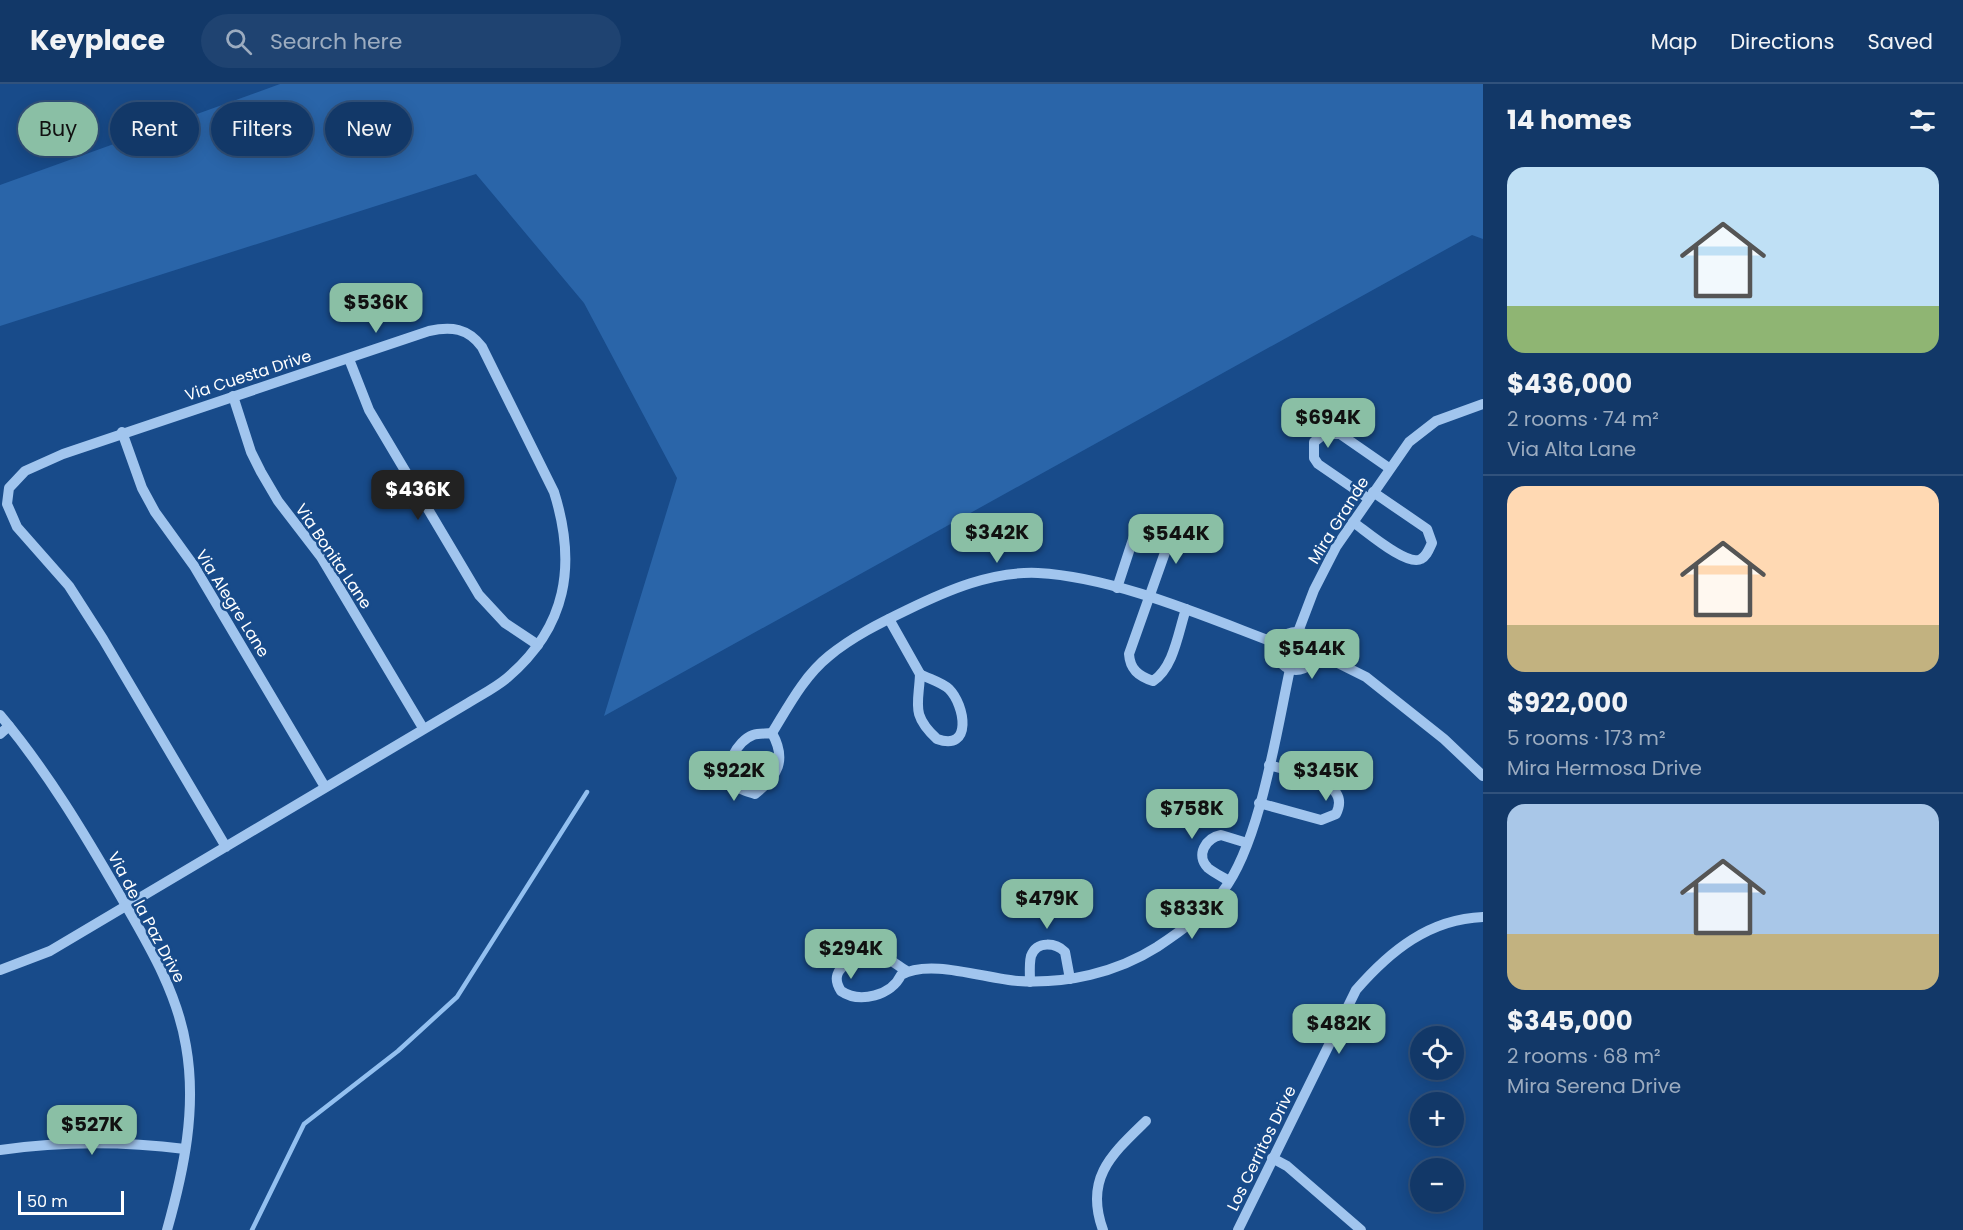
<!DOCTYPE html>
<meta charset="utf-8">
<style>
:root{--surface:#123868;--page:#1f4371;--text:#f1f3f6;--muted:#9cacc0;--line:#31527c;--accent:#8abfa5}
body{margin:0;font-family:Poppins,sans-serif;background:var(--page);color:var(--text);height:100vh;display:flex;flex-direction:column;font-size:22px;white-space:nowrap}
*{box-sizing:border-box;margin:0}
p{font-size:20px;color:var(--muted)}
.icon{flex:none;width:33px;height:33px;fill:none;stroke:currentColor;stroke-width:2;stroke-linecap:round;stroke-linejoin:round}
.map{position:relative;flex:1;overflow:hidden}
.panel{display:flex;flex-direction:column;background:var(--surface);width:480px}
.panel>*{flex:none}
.guide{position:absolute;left:18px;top:18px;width:570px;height:54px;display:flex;gap:12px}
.controls{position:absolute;left:1410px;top:942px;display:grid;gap:12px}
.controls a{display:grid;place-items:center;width:54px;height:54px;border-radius:50%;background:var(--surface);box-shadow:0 3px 15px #0003,0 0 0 2px var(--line);font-size:30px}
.scale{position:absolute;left:18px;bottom:15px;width:106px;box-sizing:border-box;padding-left:6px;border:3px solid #fff;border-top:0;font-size:16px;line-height:21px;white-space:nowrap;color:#fff;-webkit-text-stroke:4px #184b8a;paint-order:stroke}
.price{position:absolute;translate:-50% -51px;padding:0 14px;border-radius:12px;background:var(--accent);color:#111;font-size:20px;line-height:39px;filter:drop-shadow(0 2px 3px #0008)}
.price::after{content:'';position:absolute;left:50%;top:36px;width:18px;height:14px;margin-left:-9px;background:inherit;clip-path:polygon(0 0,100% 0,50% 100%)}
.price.active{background:#222;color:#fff}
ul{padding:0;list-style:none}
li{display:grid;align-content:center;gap:12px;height:318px;padding:0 24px}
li+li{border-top:2px solid var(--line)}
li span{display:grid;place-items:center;height:186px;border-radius:18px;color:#555}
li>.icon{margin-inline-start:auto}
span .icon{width:108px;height:108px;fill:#fffc;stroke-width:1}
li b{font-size:26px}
h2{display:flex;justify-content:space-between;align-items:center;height:72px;padding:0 24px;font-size:26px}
.tag{padding:0 21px;border-radius:27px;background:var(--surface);box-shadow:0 3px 15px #0003,0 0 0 2px var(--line);font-size:21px;line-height:54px}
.tag.active{background:var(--accent);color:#111}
header{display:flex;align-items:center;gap:36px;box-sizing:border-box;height:84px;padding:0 30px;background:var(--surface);border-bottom:2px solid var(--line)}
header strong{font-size:28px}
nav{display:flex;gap:33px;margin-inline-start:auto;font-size:21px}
.search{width:420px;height:54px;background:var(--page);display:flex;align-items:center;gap:15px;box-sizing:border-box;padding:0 21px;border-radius:33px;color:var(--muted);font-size:22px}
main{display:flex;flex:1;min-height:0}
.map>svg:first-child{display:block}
</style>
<header>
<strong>Keyplace</strong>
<div class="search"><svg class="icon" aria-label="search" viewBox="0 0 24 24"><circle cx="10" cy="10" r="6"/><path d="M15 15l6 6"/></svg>Search here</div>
<nav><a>Map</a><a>Directions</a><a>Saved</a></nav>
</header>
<main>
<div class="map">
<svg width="1483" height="1146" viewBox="0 0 1483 1146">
<rect width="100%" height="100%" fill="#184b8a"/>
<polygon fill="#2a65a9" points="280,0 1483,0 1483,155 1472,151 604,632 677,394 584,219 476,90 0,242 0,101"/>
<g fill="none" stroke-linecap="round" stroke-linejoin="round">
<polyline stroke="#93c0f0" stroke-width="4.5" points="252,1146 304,1040 398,967 457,913 587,708"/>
<g stroke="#a1c5ee" stroke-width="10">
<polyline points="349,275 369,326 479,511 505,539 538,561"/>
<polyline points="233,312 251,368 261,388 278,417 321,473 423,644"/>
<polyline points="122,348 142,404 155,428 194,482 325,703"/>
<polyline points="1369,415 1318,380 1314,374 1314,358 1324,350 1340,350 1389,384"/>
<path d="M1353 438C1366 447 1407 483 1421 475 1427 472 1429 465 1432 459L1427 445 1373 408"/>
<path d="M1117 504 1137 443 1147 438H1157L1166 448 1168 460 1129 570C1130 585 1138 592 1153 597 1174 583 1178 549 1186 525"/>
<polyline points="889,535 920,590"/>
<circle cx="1296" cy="567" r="19"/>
<polyline points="1298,548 1314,506 1336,463 1409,358 1436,337 1483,320"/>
<polyline points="1314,573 1334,577 1366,593 1444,655 1483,692"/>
<path d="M920 590C929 595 941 598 949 605 965 621 973 668 937 655 910 630 919 620 920 590Z"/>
<path d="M0 631C47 687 84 749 121 813 148 860 177 907 186 962 197 1024 184 1086 167 1146"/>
<path d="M772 649C788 623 804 592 829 572 852 553 880 539 907 526 948 506 992 487 1038 489 1115 493 1206 533 1278 560"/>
<path d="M772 649C787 676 778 692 755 710 746 707 739 706 733 699 722 684 737 657 753 651 759 649 766 650 772 649Z"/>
<polyline points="0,650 9,642"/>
<path d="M1259 719 1321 736 1336 730C1353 696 1293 689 1269 681"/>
<path d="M1229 797C1223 793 1214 789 1208 784 1195 771 1206 754 1221 751L1247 759"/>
<path d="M0 886 50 867 468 619C481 611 495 604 507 594 567 543 577 481 554 408L482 263C468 244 451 242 429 247L63 370 25 387 9 404 7 420 17 443 69 502 103 555 226 763"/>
<path d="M907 887C898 883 893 875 882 874 862 871 824 881 841 907 860 920 892 911 901 891 930 874 986 895 1018 897 1066 900 1116 889 1157 863 1181 847 1205 830 1223 807 1260 759 1277 645 1290 585"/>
<path d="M1030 898C1030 890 1029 880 1031 872 1037 856 1056 859 1065 868L1070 895"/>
<path d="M0 1066C62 1057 122 1057 185 1065"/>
<polyline points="1272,1074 1287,1082 1361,1146"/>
<path d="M1103 1146C1084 1094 1112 1070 1146 1037"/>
<path d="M1238 1146 1356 906C1390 867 1429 835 1483 833"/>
</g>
</g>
<g text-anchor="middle" stroke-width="5" stroke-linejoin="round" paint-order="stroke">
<g font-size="16" fill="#fff" stroke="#184b8a">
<text transform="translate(248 291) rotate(-18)" y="6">Via Cuesta Drive</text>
<text transform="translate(1338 436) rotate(-58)" y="6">Mira Grande</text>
<text transform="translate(334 472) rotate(56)" y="6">Via Bonita Lane</text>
<text transform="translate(233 519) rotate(58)" y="6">Via Alegre Lane</text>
<text transform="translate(147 833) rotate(62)" y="6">Via de la Paz Drive</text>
<text transform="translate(1261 1064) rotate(-64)" y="6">Los Cerritos Drive</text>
</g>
</g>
</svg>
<div class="controls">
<a><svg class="icon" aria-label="locate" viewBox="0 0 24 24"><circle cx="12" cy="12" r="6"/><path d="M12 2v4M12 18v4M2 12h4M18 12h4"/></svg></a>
<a>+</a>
<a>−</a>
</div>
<div class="scale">50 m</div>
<b class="price" style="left:376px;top:250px">$536K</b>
<b class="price" style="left:1328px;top:365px">$694K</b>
<b class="price active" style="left:418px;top:437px">$436K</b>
<b class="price" style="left:997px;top:480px">$342K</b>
<b class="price" style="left:1176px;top:481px">$544K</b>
<b class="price" style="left:1312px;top:596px">$544K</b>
<b class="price" style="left:734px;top:718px">$922K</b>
<b class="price" style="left:1326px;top:718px">$345K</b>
<b class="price" style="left:1192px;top:756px">$758K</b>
<b class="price" style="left:1047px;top:846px">$479K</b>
<b class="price" style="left:1192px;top:856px">$833K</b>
<b class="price" style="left:851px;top:896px">$294K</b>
<b class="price" style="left:1339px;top:971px">$482K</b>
<b class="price" style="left:92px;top:1072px">$527K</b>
<div class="guide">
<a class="tag active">Buy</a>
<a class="tag">Rent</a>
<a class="tag">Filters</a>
<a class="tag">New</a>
</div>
</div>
<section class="panel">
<h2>14 homes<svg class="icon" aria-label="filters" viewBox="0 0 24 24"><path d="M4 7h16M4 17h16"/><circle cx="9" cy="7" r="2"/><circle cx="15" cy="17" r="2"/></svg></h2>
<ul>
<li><span style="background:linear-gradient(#bfe0f5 75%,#8fb573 0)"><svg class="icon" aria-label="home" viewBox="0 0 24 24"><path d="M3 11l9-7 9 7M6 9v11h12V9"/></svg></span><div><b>$436,000</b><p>2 rooms · 74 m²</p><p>Via Alta Lane</p></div></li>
<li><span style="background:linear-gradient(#ffd9b3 75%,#c2b280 0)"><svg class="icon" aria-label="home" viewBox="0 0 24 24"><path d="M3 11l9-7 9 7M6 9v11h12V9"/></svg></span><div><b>$922,000</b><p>5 rooms · 173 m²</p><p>Mira Hermosa Drive</p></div></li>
<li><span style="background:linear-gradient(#a9c7e8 70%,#c2b280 0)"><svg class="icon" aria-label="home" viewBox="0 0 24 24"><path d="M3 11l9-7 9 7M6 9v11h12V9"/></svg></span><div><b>$345,000</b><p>2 rooms · 68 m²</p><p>Mira Serena Drive</p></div></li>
</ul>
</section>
</main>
